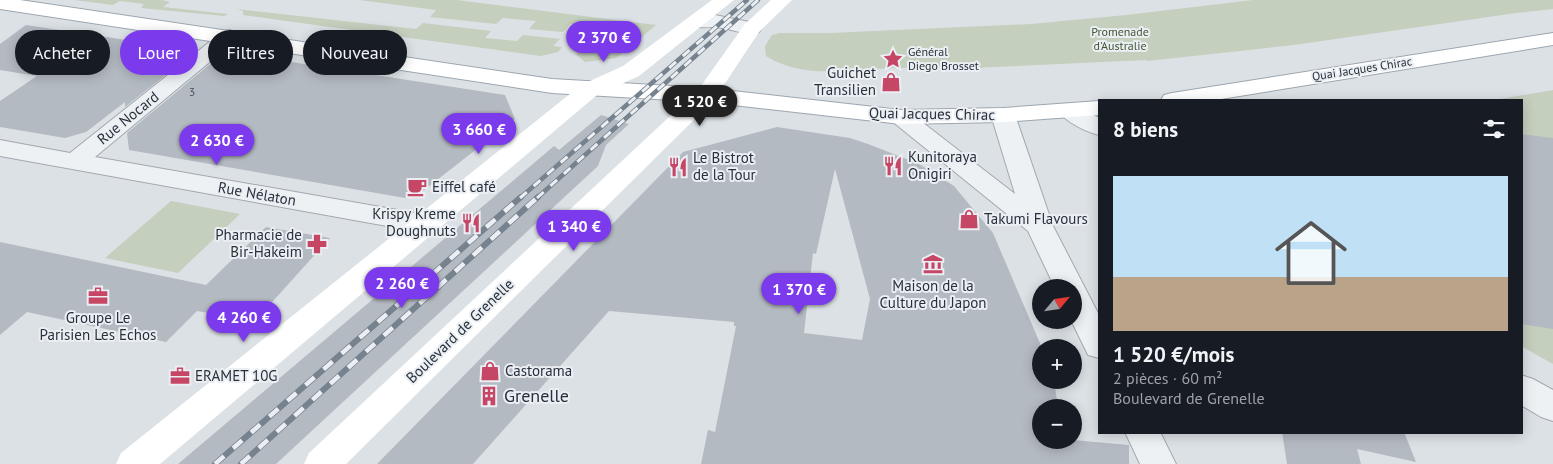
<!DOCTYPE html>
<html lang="fr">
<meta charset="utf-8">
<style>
:root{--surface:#171b24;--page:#242831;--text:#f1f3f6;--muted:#9ea1a6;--accent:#7c3aed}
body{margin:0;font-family:"PT Sans",sans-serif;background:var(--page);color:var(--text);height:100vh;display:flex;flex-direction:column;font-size:19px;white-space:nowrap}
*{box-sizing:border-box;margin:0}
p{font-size:16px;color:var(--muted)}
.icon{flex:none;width:28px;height:28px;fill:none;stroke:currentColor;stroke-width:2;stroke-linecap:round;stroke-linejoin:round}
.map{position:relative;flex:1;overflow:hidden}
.sheet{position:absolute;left:1098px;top:99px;width:425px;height:335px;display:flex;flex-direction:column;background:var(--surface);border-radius:0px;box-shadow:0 2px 12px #0003}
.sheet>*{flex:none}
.hud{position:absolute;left:15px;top:30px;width:475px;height:45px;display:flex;gap:10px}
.needle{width:32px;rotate:61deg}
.fabs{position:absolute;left:1032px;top:279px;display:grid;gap:10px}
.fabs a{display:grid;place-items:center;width:50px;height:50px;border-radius:50%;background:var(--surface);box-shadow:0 2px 12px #0003;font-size:25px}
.price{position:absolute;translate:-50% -42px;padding:0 11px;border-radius:18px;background:var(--accent);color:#fff;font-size:16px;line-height:32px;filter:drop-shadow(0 1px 2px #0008)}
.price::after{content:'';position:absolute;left:50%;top:30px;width:15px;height:11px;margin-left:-8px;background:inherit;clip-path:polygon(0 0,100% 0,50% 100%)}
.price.current{background:#222;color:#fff}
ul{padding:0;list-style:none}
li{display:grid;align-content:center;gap:10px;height:265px;padding:0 15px}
li span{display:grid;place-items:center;height:155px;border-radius:0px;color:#555}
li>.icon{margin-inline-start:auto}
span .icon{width:90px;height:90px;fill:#fffc;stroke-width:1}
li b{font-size:21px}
h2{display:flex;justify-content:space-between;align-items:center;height:60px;padding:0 15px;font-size:21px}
.chip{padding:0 18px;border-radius:22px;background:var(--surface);box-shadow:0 2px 12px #0003;font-size:18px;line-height:45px}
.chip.current{background:var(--accent);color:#fff}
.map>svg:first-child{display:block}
</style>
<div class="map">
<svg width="1553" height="464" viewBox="0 0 1553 464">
<rect width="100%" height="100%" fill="#dce1e5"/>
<g fill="#c4cfbe">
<polygon points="74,0 162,0 170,2 163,7 228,14 224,16 141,8 144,4 120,1 113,5"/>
<polygon points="359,0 457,0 656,25 637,41 598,37 604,27 570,24 563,32 529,29 536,21 503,18 496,24 430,17 436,10"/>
<path d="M1253 0H1553V9L1516 13 1294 45 1147 61 1145 60 952 69 941 67C919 67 897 68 875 69 837 71 799 77 766 56L765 46 772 35 780 33H830L1031 24 1126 15Z"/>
<polygon points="236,9 416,29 423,23 491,31 485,38 517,41 523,35 560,39 553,46 562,47 558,52 541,56 243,15 243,11"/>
<polygon points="591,45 629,48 616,58 585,62 576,54 579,50 587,51"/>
<polygon points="1553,90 1553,364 1521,346 1521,100 1494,100"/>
<polygon points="171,201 240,214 178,273 105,258"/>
</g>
<g fill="#b4bac2" fill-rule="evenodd">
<polygon points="26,25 100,36 196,51 125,107 125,102 86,132 65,138 0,127 0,101 37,76 0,70 0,44"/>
<polygon points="240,54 505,95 515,119 419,194 405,198 129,150 127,133 221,55 237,57"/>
<polygon points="601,115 629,124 606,145 598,166 276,464 178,464 554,146 559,150"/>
<path d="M777 127 850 138 868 144 919 164 954 186 993 233 1042 348 1041 380H1054L1058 408H1041V440H1073L1129 445V464H701L708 430 715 432 736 326H734V322L609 311 473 464H377L683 152ZM835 169 870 299 862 340 804 333 813 253 816 254Z"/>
<polygon points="1521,134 1553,138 1553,329 1521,324"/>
<polygon points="266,227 330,238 255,321 197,311 166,342 27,312 0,335 0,242 206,285"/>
<polygon points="1282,432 1404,432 1416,462 1357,449 1361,464 1287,464"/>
</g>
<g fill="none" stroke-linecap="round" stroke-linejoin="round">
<defs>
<g id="street">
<path d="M715 15 759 24 762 28 759 32C744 36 730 28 715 27 707 27 699 28 691 26L688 22 691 18Z"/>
<polygon points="229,30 236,32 239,36 236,40 95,157 426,215 436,218 440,224 436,230 426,233 0,156 0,140 70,153 222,32"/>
<path d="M1070 104 1078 106 1099 118V135C1086 132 1066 122 1058 111L1062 106Z"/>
<polygon points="1003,108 1011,110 1015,115 1053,226 1099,315 1099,358 1088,355 1071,320 1074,320 1074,288 1055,288 1028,231 893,122 889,117 893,112 901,110 909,112 1015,194 991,115 995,110"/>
<polygon points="1521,375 1533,379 1553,390 1553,421 1541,417 1521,405"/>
<polygon points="1125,432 1160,432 1176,464 1140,464"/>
</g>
<g id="primary">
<polygon points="0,0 20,0 552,79 706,88 901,110 1003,108 1099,101 1099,115 1003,122 901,124 706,102 552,93 0,9"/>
<polygon points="1553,33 1553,45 1215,100 1161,100 1164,95 1172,93"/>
</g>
</defs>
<use href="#street" stroke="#a2a8af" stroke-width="2"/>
<use href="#primary" stroke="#9ca6b0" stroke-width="2"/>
<use href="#street" fill="#eef1f4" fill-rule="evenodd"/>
<g fill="#fff" fill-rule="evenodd">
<polygon points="712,0 734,0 639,76 597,95 160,464 116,464 121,453 581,85 623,66"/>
<polygon points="771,0 792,0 759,32 714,100 346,464 304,464 309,453 698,90 745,24"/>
</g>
<use href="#primary" fill="#fff" fill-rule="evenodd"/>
<defs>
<g id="rail-far1">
<polyline points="520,198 747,0"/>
<polyline points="537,198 758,0"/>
</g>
<g id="rail">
<polyline points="215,464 521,197"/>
<polyline points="241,464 538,197"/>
</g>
</defs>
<use href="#rail-far1" stroke="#76828e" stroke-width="4.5"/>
<use href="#rail" stroke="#76828e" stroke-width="6"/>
<use href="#rail-far1" stroke="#ebeff3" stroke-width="3" stroke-dasharray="9" stroke-linecap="butt"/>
<use href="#rail" stroke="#ebeff3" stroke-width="4.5" stroke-dasharray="12" stroke-linecap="butt"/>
</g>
<defs>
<symbol id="sight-bare" viewBox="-9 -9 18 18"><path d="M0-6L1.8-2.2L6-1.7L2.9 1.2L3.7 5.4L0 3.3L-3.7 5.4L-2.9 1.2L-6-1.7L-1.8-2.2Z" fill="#c64666" stroke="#ebeff3" stroke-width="2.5" paint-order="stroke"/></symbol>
<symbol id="shop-bare" viewBox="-9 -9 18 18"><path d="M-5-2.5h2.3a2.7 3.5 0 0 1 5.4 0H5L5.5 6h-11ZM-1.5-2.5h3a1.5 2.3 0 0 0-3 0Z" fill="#c64666" stroke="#ebeff3" stroke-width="2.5" paint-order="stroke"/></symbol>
<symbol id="restaurant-bare" viewBox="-9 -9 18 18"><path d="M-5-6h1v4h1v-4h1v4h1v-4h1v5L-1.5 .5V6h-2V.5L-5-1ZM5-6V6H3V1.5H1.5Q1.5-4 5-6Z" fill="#c64666" stroke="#ebeff3" stroke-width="2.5" paint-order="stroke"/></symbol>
<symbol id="cafe-bare" viewBox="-9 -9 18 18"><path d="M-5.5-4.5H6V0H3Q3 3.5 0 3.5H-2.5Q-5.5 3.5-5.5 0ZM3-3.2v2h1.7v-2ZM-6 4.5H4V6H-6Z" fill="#c64666" stroke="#ebeff3" stroke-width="2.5" paint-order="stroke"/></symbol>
<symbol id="pharmacy-bare" viewBox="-9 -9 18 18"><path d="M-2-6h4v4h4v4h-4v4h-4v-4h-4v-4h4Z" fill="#c64666" stroke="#ebeff3" stroke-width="2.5" paint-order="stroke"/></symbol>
<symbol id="museum-bare" viewBox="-9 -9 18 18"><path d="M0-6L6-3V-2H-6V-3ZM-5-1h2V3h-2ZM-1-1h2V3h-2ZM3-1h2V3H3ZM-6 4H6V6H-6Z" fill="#c64666" stroke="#ebeff3" stroke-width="2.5" paint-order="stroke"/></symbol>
<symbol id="office-bare" viewBox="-9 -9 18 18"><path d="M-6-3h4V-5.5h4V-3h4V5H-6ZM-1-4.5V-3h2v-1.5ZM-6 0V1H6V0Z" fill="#c64666" stroke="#ebeff3" stroke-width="2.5" paint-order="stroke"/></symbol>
<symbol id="building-bare" viewBox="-9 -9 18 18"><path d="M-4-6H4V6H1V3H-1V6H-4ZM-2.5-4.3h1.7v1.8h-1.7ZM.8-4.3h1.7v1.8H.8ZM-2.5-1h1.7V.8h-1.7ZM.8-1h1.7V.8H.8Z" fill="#c64666" stroke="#ebeff3" stroke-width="2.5" paint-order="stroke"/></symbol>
</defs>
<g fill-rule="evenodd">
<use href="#sight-bare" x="879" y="45" width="28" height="28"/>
<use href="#shop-bare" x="877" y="68" width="28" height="28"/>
<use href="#restaurant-bare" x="879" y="152" width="28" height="28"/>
<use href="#restaurant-bare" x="664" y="153" width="28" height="28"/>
<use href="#cafe-bare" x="403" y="173" width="28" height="28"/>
<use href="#shop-bare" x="955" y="205" width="28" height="28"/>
<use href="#restaurant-bare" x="457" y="209" width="28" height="28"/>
<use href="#pharmacy-bare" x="303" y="230" width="28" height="28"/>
<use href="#museum-bare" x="919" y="250" width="28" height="28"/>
<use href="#office-bare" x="84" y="282" width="28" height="28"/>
<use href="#shop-bare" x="476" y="357" width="28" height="28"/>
<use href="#office-bare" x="166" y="362" width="28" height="28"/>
<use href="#building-bare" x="475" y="382" width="28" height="28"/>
</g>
<g text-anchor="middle" stroke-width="4" stroke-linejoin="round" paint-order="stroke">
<g font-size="12" fill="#3e5635" stroke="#ebeff3">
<text x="1120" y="36">Promenade<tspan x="1120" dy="14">d'Australie</tspan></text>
</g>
<g font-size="12" fill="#27303b" stroke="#ebeff3" text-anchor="start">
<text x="908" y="56">Général<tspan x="908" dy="14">Diego Brosset</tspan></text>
</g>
<g font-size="12" fill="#27303b" stroke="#ebeff3">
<text transform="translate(1362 69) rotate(-9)" y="4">Quai Jacques Chirac</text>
</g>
<g font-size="12" fill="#4a525d">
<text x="192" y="96">3</text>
</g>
<g font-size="15" fill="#27303b" stroke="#ebeff3" text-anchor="start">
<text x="876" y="78" text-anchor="end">Guichet<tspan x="876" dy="17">Transilien</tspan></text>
<text x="908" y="162">Kunitoraya<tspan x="908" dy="17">Onigiri</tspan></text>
<text x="693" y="163">Le Bistrot<tspan x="693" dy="17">de la Tour</tspan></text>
<text x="432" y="192">Eiffel café</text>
<text x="456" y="219" text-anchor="end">Krispy Kreme<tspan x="456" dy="17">Doughnuts</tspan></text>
<text x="984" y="224">Takumi Flavours</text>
<text x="302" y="240" text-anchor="end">Pharmacie de<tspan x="302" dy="17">Bir-Hakeim</tspan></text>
<text x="933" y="291" text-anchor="middle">Maison de la<tspan x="933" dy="17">Culture du Japon</tspan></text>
<text x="98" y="323" text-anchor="middle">Groupe Le<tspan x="98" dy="17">Parisien Les Echos</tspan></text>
<text x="505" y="376">Castorama</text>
<text x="195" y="381">ERAMET 10G</text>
</g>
<g font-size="15" fill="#27303b" stroke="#ebeff3">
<text transform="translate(932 114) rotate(1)" y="5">Quai Jacques Chirac</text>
<text transform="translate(128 118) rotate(-39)" y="5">Rue Nocard</text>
<text transform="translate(257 194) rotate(10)" y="5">Rue Nélaton</text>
<text transform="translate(460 331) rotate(-44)" y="5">Boulevard de Grenelle</text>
</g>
<g font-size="18" fill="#27303b" stroke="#ebeff3" text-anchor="start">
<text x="504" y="402">Grenelle</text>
</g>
</g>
</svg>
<div class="fabs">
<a><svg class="needle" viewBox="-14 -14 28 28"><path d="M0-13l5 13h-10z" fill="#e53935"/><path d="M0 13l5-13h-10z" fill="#9ea1a6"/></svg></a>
<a>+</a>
<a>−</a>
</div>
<b class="price" style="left:604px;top:63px">2 370 €</b>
<b class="price current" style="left:700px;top:127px">1 520 €</b>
<b class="price" style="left:479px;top:155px">3 660 €</b>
<b class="price" style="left:217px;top:166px">2 630 €</b>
<b class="price" style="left:574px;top:252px">1 340 €</b>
<b class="price" style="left:402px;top:309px">2 260 €</b>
<b class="price" style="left:799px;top:315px">1 370 €</b>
<b class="price" style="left:244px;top:343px">4 260 €</b>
<div class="hud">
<a class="chip">Acheter</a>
<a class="chip current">Louer</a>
<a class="chip">Filtres</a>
<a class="chip">Nouveau</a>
</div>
<section class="sheet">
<h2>8 biens<svg class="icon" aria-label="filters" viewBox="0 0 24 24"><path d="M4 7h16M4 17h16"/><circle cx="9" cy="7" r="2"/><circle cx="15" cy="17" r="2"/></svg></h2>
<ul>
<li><span style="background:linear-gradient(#bfe0f5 65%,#b9a48a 0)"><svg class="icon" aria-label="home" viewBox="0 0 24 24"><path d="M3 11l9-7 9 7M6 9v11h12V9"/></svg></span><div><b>1 520 €/mois</b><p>2 pièces · 60 m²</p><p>Boulevard de Grenelle</p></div></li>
</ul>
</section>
</div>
